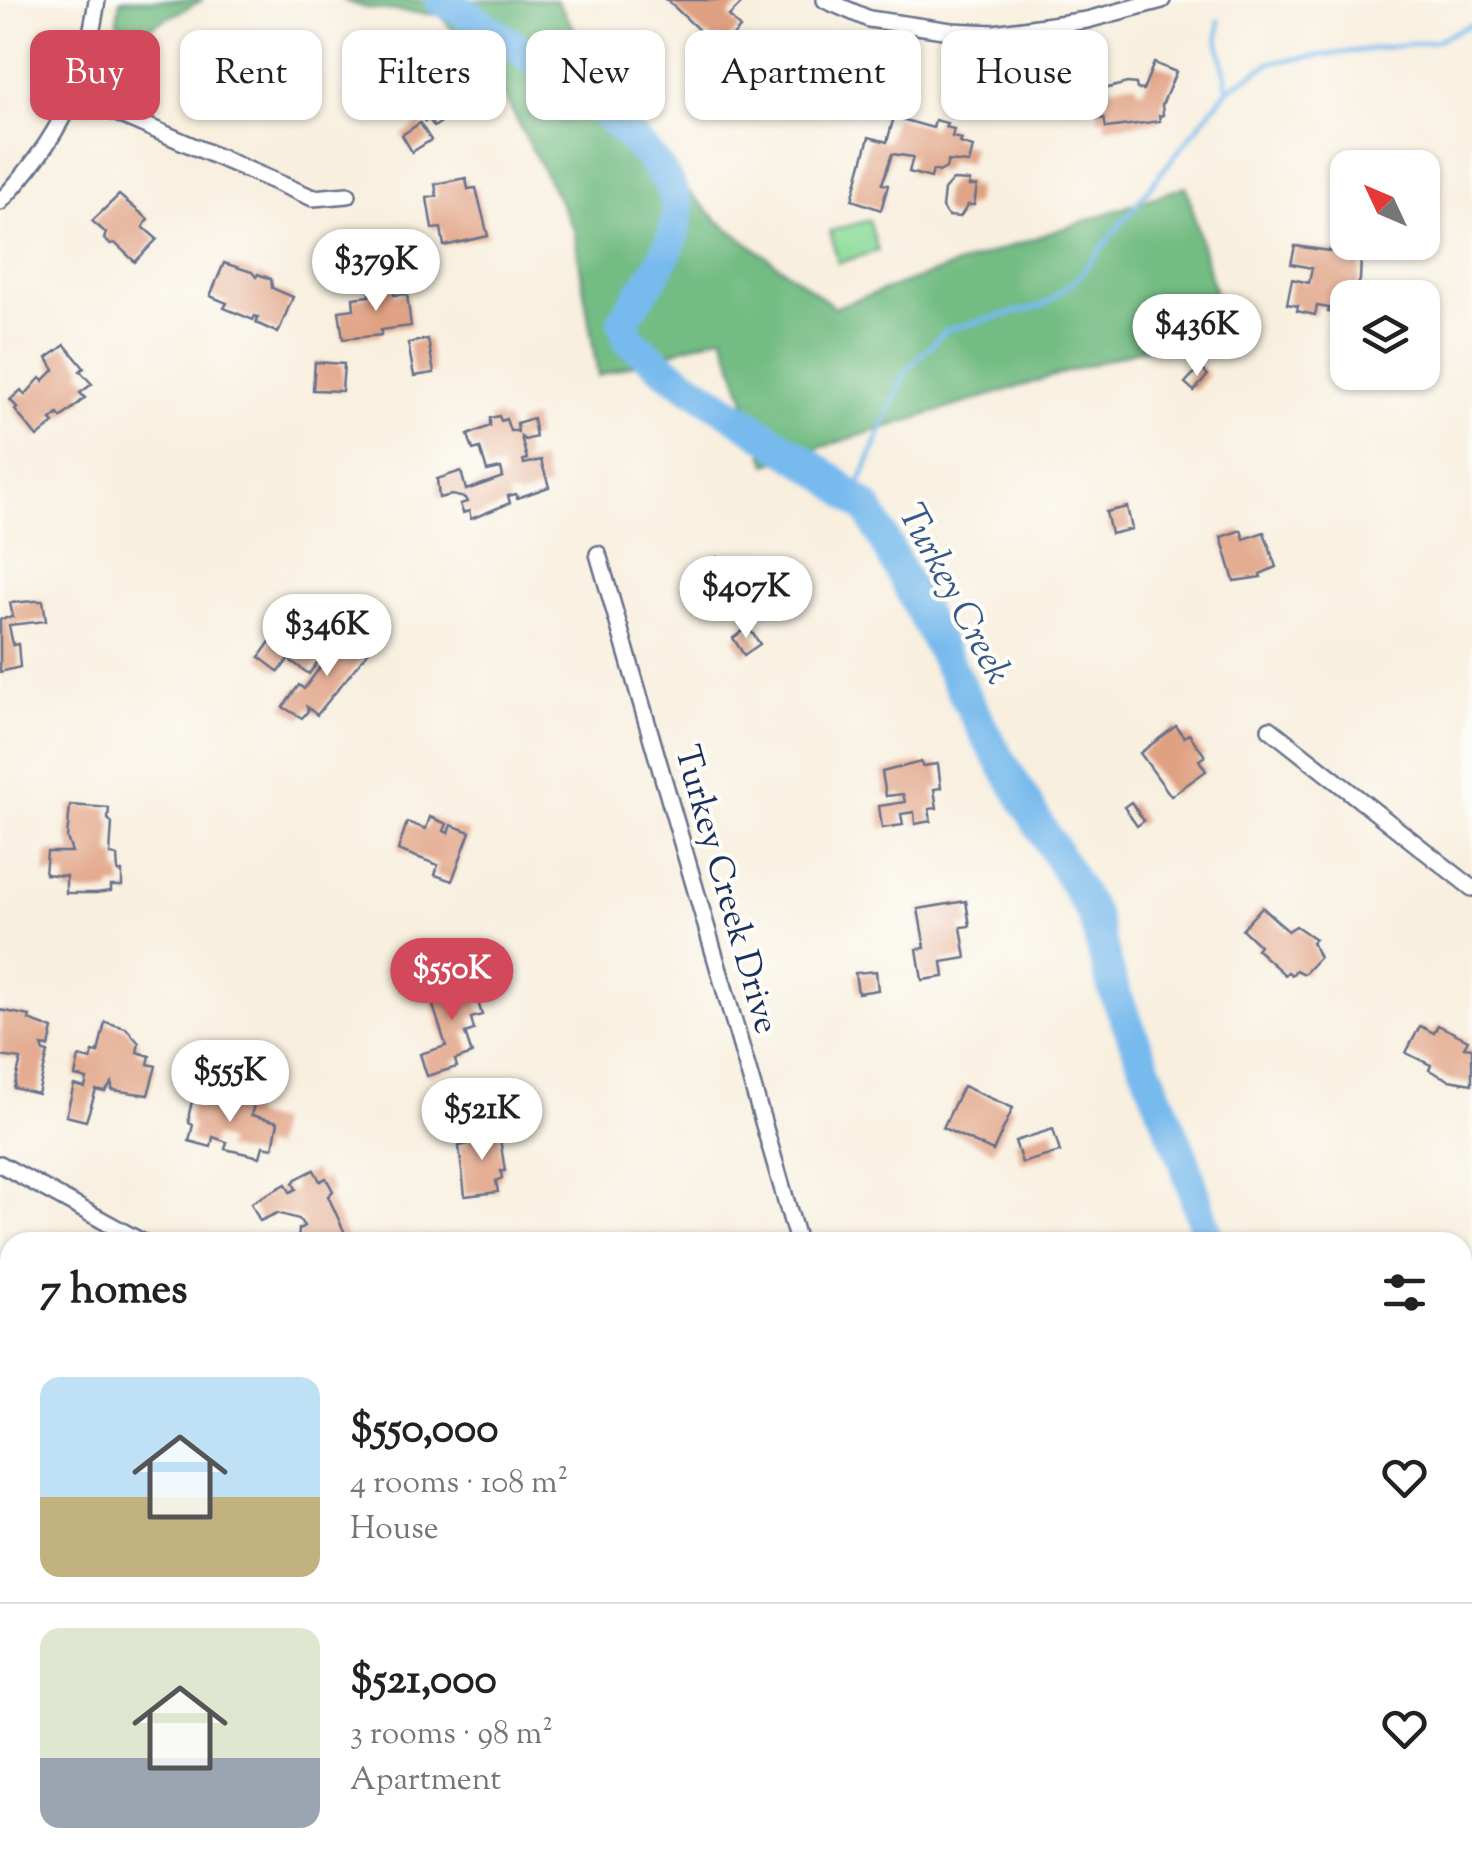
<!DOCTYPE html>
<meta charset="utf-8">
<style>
:root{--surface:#fff;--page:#f6f6f6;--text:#222;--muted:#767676;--line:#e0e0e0;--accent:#d1495b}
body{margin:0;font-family:"Sorts Mill Goudy",serif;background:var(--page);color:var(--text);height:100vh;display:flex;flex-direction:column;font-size:38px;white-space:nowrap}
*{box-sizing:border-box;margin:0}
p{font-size:32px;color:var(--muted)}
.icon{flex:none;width:55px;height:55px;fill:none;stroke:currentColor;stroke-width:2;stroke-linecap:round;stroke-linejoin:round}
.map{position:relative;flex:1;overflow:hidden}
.side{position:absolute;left:0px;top:1232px;width:1472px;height:642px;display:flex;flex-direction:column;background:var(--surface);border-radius:30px 30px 0 0;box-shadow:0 2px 8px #0004}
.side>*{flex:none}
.hud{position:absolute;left:30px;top:30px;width:1412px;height:90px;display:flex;gap:20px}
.needle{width:65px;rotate:314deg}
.controls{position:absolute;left:1330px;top:150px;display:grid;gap:20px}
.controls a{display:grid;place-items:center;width:110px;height:110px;border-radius:20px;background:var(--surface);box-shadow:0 2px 8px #0004;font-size:50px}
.price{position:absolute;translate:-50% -85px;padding:0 22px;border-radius:35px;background:#fff;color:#222;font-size:32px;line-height:65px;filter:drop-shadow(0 2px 5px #0008)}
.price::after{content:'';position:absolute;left:50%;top:60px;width:30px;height:22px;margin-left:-15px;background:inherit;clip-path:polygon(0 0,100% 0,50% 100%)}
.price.on{background:var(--accent);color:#fff}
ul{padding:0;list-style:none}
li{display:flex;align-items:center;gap:30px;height:250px;padding:0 40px}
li+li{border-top:2px solid var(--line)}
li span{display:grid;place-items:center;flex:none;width:280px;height:200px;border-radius:20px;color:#555}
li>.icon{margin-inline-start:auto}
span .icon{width:120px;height:120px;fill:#fffc;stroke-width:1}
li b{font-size:42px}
h2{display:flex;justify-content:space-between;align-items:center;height:120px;padding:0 40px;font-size:42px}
.pill{padding:0 35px;border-radius:20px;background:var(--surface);box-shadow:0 2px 8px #0004;font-size:35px;line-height:90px}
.pill.on{background:var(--accent);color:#fff}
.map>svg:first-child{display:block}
</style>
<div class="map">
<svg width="1472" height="1873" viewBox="0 0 1472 1873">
<rect width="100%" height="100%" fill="#fdfcf7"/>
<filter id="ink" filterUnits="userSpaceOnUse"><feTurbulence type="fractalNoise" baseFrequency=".01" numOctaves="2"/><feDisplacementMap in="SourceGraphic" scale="20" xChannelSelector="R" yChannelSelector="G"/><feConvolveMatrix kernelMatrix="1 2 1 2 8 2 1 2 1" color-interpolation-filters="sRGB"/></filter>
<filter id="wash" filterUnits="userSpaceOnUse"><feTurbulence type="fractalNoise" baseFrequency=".0048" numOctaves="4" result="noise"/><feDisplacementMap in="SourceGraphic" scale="40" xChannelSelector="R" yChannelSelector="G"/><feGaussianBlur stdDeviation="2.25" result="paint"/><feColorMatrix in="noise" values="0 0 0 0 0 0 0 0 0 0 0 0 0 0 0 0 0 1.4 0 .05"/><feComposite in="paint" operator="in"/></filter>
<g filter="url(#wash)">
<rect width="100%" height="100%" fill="#f8efde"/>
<polygon fill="#8fdd9b" stroke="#55867c" stroke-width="2.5" points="869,220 878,251 838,263 830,231"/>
<g fill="#73bc83" stroke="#477670" stroke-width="2.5">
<polygon points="120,0 203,0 132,36 117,21"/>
<polygon points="342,0 556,0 657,160 717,220 835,307 1186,186 1223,324 767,464 723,335 598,376 574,230 498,84 440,15 366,8"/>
<polygon points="0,1518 10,1518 10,1865 409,1865 380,1873 0,1873"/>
<polygon points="1463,1653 1472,1653 1472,1745 1463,1740"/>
</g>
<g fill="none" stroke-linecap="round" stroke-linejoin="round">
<g stroke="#77baed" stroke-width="5">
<polyline points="1219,21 1218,39 1228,89"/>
<polyline points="854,498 905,372 946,330 1044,305 1077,279 1228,89 1272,62 1435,41 1472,24"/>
</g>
<g stroke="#77baed" stroke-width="32">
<path d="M440 0C459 6 476 21 493 32 539 62 676 153 677 211 677 250 642 290 623 321L629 340 669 372 823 473 868 509 986 736 1093 915 1113 988 1185 1163 1209 1242"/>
<polyline points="0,1713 10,1713"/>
<polyline points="1462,1767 1472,1768"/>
</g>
</g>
<g id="blocks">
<g fill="#e0a082">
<polygon points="667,0 745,0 729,16 740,28 726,43 720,37 715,42 708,35 706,37"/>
<polygon points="236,48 275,63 275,68 280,71 278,76 295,85 282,112 251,99 253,95 239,88 235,96 216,90"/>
<polygon points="416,49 421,56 430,50 466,105 434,127 429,119 425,122 418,111 422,109 406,83 401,86 393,70 392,64 397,58"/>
<polygon points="786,54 795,57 796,61 803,61 806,56 838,76 824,103 773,78"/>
<polygon points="1154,63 1176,72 1162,105 1163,115 1159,116 1160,121 1106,128 1104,118 1098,119 1097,91 1127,83 1136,84 1137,89 1143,90"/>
<polygon points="894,117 933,128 935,120 947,123 945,127 954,129 952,137 962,139 960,143 973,147 969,163 948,161 946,168 939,172 933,170 931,178 909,172 913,157 892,154 882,184 888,185 881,210 852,200 869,137 887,142"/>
<polygon points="420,123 431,140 412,152 402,135"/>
<polygon points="466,178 468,189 476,188 488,236 444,246 441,228 432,229 427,198 437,196 435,184"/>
<polygon points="953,180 970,181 969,186 977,186 974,205 968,205 960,217 948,216 942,208 944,190"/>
<polygon points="119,195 148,219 143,227 157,239 135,262 115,243 110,244 104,239 106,233 92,221"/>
<polygon points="1360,242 1392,242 1390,256 1358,250 1356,256 1361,257 1360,280 1353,298 1348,298 1348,321 1340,320 1341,314 1328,312 1329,308 1317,306 1315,315 1297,311 1298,306 1287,304 1292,279 1309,283 1312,268 1291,264 1295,246 1350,254 1352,243"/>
<polygon points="224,263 252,272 256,277 258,274 271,279 272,288 293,297 278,333 256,323 258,317 255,316 253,320 224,308 227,303 210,296"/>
<polygon points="394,287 394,295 407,294 411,326 381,330 381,335 343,339 339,311 354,309 353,298 370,296 370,290"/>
<polygon points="428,339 434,373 414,376 408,343"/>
<polygon points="65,345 84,368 80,371 92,384 80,393 85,398 61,418 58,414 51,420 54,423 37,437 15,410 18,408 10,400 21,390 25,395 40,378 43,381 54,370 47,358"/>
<polygon points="315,362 344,364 342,391 313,390"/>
<polygon points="1200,367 1208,375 1194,391 1185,383"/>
<polygon points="499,416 501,421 506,419 510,431 517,431 518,433 517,423 533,418 536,437 525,440 521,437 527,459 523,460 524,464 541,460 549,487 517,498 516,494 508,496 510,503 471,519 469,511 463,513 460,504 467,502 465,498 452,495 439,498 437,479 461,471 466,490 503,477 501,468 487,471 480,448 473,450 468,435 490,426 490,418"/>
<polygon points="1127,507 1132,529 1111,534 1106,512"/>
<polygon points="1241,530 1244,539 1264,532 1276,567 1260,574 1261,577 1234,581 1221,537"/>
<polygon points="717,557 750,582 737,605 728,607 710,590 700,586"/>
<polygon points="34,601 43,601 46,621 9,625 13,645 18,644 20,667 0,672 0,619 13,617 10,603"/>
<polygon points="282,625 302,640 279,672 259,657"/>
<polygon points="748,627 760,644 744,655 733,638"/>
<polygon points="350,638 368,652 317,715 307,707 308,711 302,718 283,707 299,685 304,689 341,639 346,643"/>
<polygon points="304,642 322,656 309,674 291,661"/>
<polygon points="1176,726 1184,737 1189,734 1205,756 1199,760 1206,771 1171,796 1140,753"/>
<polygon points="921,762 922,766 938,764 941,788 934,789 937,808 929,809 931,821 915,824 914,812 901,814 903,825 882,828 879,806 905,802 903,794 886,796 882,772"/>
<polygon points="1131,802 1144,821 1137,826 1124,807"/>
<polygon points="70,805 109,808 108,819 112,823 110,854 117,856 118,872 122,872 122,886 111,886 111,891 96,893 66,893 66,876 45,874 47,852 72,852 67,838"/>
<polygon points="430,817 447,824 444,831 448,833 451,825 470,832 452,881 435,875 438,865 398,850 407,822 426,829"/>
<polygon points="966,901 970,926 961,927 966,958 942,962 944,977 922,980 917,949 925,948 918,909"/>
<polygon points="1262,907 1288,931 1296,926 1315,939 1312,942 1319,958 1304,974 1296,970 1292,975 1288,972 1285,975 1256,949 1259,945 1242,929"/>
<polygon points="876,971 878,990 858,993 855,973"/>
<polygon points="456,974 458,983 471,979 482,1015 471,1018 474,1030 465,1033 472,1054 455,1060 457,1067 427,1076 420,1054 446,1046 429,993 440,989 437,980"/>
<polygon points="0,1010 30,1016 29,1020 53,1029 49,1047 42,1046 44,1052 48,1053 38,1094 14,1088 21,1059 0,1056"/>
<polygon points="105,1022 126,1028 139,1043 137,1052 150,1056 148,1064 156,1066 148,1095 112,1090 112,1083 105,1092 96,1090 86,1121 66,1116 74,1085 85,1088 87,1079 75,1076 79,1057 91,1060 93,1052 98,1053"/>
<polygon points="1438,1025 1468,1040 1464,1047 1472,1048 1472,1084 1449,1080 1429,1070 1431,1065 1406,1053 1420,1026 1434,1033"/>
<polygon points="963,1086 1013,1108 993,1151 943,1128"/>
<polygon points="194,1093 220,1102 222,1096 254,1105 251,1115 278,1122 273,1148 263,1146 260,1157 225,1149 227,1142 213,1137 211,1147 189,1141 193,1125 189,1123 189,1114"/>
<polygon points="1053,1129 1060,1152 1022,1163 1015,1141"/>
<polygon points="499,1132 505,1171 501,1171 502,1178 496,1181 498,1192 465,1196 459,1146 468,1144 467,1135"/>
<polygon points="314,1170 320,1181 326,1178 333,1191 328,1196 349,1242 298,1242 299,1229 304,1226 299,1219 277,1213 260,1221 251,1203 286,1184 290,1192 296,1189 293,1183 296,1179"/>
<polygon points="0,1335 10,1340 10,1359 0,1354"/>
<polygon points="0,1374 10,1379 10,1403 4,1400 0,1408"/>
<polygon points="1031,1865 1089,1865 1076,1873 1035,1873"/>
</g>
</g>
</g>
<g filter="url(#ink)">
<use href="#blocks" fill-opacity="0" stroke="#68728b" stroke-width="2.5"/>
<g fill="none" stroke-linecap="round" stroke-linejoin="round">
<defs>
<g id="street">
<polyline points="825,0 869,19 951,31 994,33 1087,20 1162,0"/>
<polyline points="75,95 313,198 348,195"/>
<path d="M0 202C60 138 84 87 97 0"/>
<polyline points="598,554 798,1242"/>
<polyline points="1270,729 1472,888"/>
<polyline points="0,1164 142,1242"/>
<polyline points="1462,1301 1472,1290"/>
<polyline points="1214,1865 1224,1873"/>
<polyline points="825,1873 834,1865"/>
</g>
</defs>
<use href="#street" stroke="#68728b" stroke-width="20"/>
<use href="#street" stroke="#fff" stroke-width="15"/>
</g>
</g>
<g text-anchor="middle" stroke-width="8" stroke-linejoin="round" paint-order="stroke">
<g font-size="35" fill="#1b2f5e" stroke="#fdfcf7">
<text transform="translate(728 889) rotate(74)" y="12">Turkey Creek Drive</text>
</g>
<g font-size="38" font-style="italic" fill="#375989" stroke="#fdfcf7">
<text transform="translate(956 593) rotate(62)" y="13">Turkey Creek</text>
</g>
</g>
</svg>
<div class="controls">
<a><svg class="needle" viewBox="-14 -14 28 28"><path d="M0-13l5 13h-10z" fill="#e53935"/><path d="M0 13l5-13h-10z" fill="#767676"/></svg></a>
<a><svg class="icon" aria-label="layers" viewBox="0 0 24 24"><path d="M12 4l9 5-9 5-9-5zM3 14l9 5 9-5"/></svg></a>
</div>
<b class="price" style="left:376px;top:314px">$379K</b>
<b class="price" style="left:1197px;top:379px">$436K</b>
<b class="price" style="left:746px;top:641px">$407K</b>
<b class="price" style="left:327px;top:679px">$346K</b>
<b class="price on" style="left:452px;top:1023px">$550K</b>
<b class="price" style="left:230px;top:1125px">$555K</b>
<b class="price" style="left:482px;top:1163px">$521K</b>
<div class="hud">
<a class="pill on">Buy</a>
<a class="pill">Rent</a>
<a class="pill">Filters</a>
<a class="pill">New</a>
<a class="pill">Apartment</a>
<a class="pill">House</a>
</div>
<section class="side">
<h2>7 homes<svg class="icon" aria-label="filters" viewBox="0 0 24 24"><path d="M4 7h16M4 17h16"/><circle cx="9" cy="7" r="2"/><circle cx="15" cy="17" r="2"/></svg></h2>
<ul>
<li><span style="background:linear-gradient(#bfe0f5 60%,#c2b280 0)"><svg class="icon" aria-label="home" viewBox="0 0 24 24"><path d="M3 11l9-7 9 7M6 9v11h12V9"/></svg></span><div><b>$550,000</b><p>4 rooms · 108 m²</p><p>House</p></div><svg class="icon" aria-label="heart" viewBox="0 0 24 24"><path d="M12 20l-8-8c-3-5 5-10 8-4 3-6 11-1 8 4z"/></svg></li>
<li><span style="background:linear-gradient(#dfe7d0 65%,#9aa5b1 0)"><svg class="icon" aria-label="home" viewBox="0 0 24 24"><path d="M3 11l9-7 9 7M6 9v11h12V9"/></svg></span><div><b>$521,000</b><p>3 rooms · 98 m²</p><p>Apartment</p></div><svg class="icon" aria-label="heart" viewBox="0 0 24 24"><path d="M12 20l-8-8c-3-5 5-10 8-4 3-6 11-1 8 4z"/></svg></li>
</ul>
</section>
</div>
